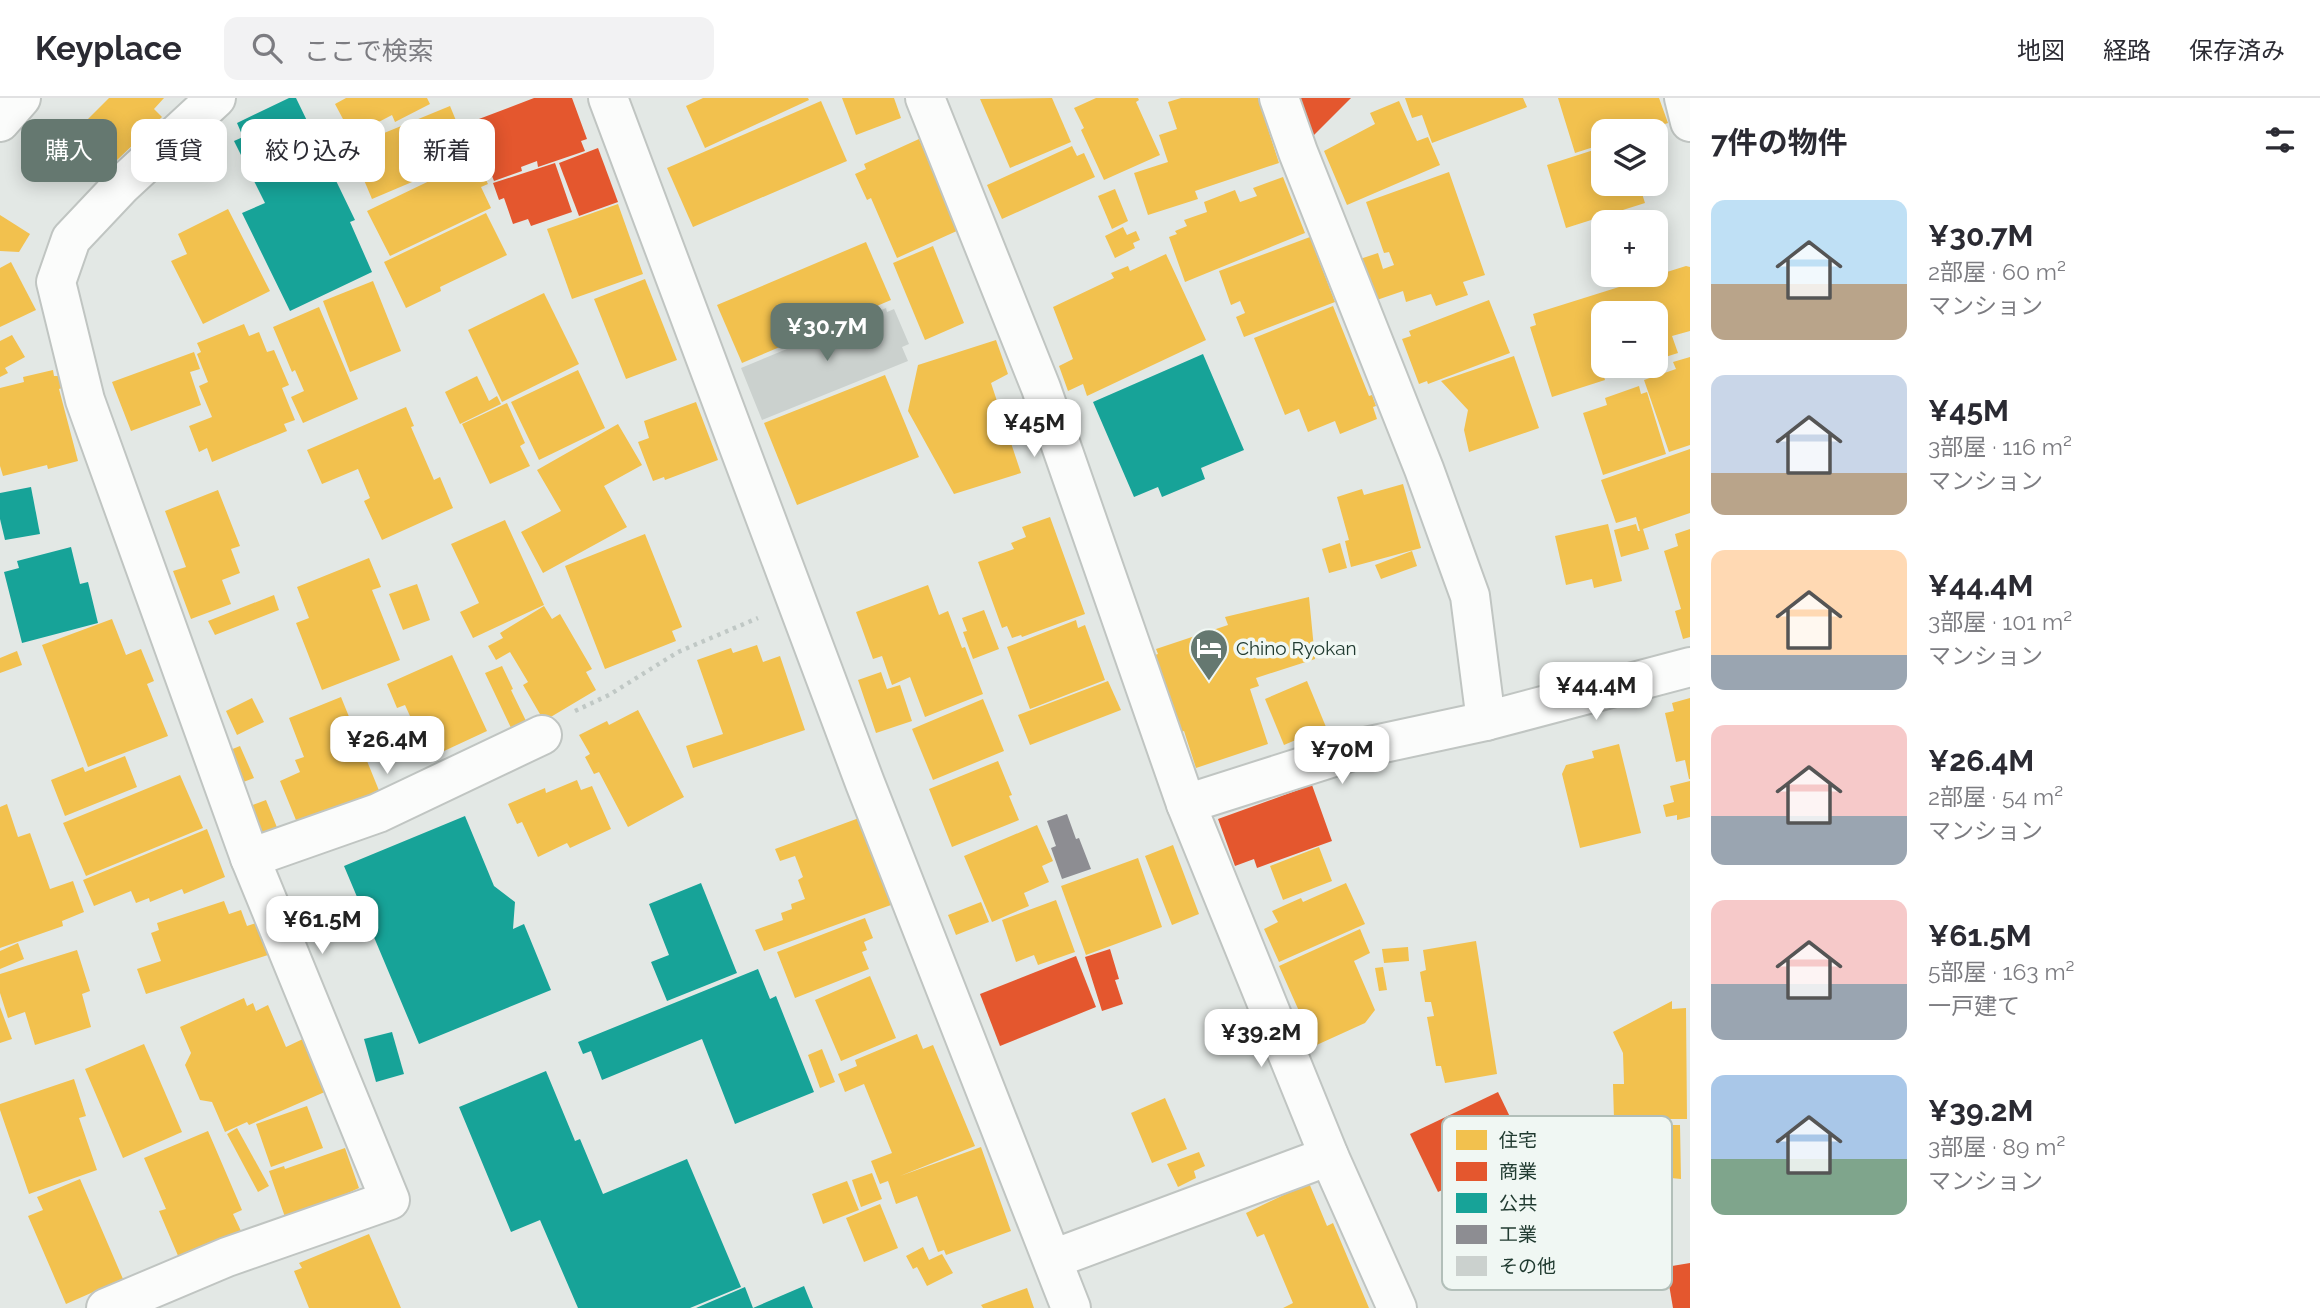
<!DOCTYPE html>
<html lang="ja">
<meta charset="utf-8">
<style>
:root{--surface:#fff;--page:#f2f2f3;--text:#2b2b33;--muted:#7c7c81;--line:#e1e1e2;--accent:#657870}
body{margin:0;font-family:Raleway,"Noto Sans JP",sans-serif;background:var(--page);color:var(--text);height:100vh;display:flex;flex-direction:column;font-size:26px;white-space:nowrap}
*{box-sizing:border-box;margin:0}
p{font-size:23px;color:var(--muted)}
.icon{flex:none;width:38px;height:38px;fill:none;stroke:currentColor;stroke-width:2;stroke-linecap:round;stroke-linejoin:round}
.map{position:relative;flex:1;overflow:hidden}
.panel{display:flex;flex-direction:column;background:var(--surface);width:630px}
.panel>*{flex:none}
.banner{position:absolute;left:21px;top:21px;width:665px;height:63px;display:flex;gap:14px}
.controls{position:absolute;left:1591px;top:21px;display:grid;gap:14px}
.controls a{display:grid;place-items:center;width:77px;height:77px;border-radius:14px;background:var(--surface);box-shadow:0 4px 18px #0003;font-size:35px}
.price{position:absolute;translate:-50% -60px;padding:0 16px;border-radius:14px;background:#fff;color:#222;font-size:23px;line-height:46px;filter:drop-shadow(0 2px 4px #0008)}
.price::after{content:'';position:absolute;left:50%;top:42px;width:21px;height:16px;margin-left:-10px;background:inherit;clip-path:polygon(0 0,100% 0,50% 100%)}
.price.active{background:var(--accent);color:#fff}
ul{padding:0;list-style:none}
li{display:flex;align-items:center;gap:21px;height:175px;padding:0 21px}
li span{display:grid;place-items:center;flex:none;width:196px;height:140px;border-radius:14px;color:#555}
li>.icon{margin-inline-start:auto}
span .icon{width:84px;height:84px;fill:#fffc;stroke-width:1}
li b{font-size:30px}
h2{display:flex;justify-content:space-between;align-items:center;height:84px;padding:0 21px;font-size:30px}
.pill{padding:0 24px;border-radius:14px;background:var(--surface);box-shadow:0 4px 18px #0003;font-size:24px;line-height:63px}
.pill.active{background:var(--accent);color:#fff}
header{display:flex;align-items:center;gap:42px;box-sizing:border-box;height:98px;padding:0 35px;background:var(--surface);border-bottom:2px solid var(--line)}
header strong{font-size:33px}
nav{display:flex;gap:38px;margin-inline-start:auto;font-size:24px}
.search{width:490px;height:63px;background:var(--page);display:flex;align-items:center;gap:18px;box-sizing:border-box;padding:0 24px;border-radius:14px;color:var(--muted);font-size:26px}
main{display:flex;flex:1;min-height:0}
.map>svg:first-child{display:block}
</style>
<header>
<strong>Keyplace</strong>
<div class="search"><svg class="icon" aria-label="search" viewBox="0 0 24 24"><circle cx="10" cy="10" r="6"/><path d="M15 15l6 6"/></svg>ここで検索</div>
<nav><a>地図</a><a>経路</a><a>保存済み</a></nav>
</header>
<main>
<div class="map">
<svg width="1690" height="1210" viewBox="0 0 1690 1210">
<rect width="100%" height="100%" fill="#e3e8e5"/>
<g fill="#f2c14e">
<polygon points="109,0 164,0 154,11 162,19 115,64 80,29"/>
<polygon points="346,0 427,0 430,6 395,24 392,17 352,38 335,6"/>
<polygon points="703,0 808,0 809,2 705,50 686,8"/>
<polygon points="842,0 894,0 901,20 856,37"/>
<polygon points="1052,0 1071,44 1010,70 980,1"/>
<polygon points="1096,0 1138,0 1139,2 1136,4 1160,57 1104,82 1081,32 1084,30 1074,10"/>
<polygon points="1181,0 1258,0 1279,65 1195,93 1198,101 1148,117 1134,75 1168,64 1159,37 1177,31 1168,4"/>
<polygon points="1405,0 1523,0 1527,9 1432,45 1422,17 1412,20"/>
<polygon points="1558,0 1659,0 1668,25 1643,33 1603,33 1603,46 1575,55"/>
<polygon points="821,3 847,63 693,129 667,70"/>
<polygon points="1399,3 1417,43 1428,39 1440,67 1347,107 1324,53 1375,26 1370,15"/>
<polygon points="450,8 471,59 372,101 350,49"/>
<polygon points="919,41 959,132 897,160 871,100 867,102 855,76 866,71 864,66"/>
<polygon points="1072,48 1077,58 1084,55 1095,79 1002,121 987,87"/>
<polygon points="1603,49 1603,86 1639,86 1645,105 1566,130 1547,67"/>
<polygon points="475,61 488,86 481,89 491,110 390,158 367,113"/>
<polygon points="1449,74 1485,177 1463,184 1468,197 1436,208 1431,196 1406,204 1403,193 1371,204 1357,162 1378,155 1383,171 1394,167 1389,154 1384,155 1366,104"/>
<polygon points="1283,79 1305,135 1185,184 1169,139 1177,136 1175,133 1187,128 1184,122 1207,114 1204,104 1235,92 1240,104 1257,98 1253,90"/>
<polygon points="1115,91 1128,123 1112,131 1098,98"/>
<polygon points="618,106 643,176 572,201 547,131"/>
<polygon points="228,111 270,193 203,226 171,163 187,156 178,136"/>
<polygon points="486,115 507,157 440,189 441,193 406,210 384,164"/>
<polygon points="0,117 30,136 19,154 0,153"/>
<polygon points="1123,129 1127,137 1136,133 1140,142 1133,145 1135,150 1115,160 1105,138"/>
<polygon points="1310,139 1335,204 1244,239 1236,219 1245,215 1240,203 1231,207 1219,173"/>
<polygon points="866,144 891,202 742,265 717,207"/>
<polygon points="933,148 964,225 925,242 893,165"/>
<polygon points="1166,156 1206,242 1087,298 1083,286 1068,293 1059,268 1073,261 1053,209 1114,180 1111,175 1128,168 1130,173"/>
<polygon points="11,164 36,212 0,229 0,170"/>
<polygon points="1686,168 1690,169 1690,233 1672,238 1678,255 1656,262 1656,215 1603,215 1603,252 1596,254 1605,282 1552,299 1530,229 1536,227 1533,216"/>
<polygon points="645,181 677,262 626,281 594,201"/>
<polygon points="373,183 401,253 350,274 323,203"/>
<polygon points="544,195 579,266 502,304 468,232"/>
<polygon points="1489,202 1510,255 1428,286 1427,283 1419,286 1402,241 1411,238 1409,233"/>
<polygon points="1333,208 1369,298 1372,297 1376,308 1373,309 1377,321 1340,336 1335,323 1308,334 1299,311 1285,317 1254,240"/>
<polygon points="319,209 358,301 303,325 291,299 304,293 295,272 292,274 273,229"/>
<polygon points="244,226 249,238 259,234 267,254 274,252 289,287 282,290 295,322 284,326 287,333 212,364 207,350 199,354 189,328 212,319 199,288 208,284 197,256 201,254 197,245"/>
<polygon points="12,237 25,259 5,270 8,275 0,279 0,243"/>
<polygon points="996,242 1008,276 991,285 1021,375 954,396 908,313 918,267"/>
<polygon points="194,254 200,271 190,274 201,307 131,333 112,284"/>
<polygon points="1514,258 1539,330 1469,354 1464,332 1468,312 1441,283"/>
<polygon points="1690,259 1690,347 1669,354 1644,282 1676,271 1673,264"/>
<polygon points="53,272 54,278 58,278 62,290 59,291 78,363 48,371 47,367 3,378 0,368 0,290 24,284 23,279"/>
<polygon points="578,272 605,330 539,362 511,304"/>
<polygon points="885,277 919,359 797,407 764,325"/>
<polygon points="477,278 489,303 497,298 501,306 460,326 445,294"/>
<polygon points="1639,288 1641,296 1647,294 1666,356 1603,377 1583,315 1607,307 1605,300"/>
<polygon points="696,304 718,362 665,382 664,379 653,383 638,344 649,340 644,323"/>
<polygon points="507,305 525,345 520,348 530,368 490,386 462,326"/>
<polygon points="406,309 414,328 411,329 434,382 440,379 453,410 382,442 364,403 370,400 358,371 322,386 307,352"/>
<polygon points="618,326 642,367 604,388 627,429 543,475 521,434 561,413 537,372"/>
<polygon points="1690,351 1690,415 1643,431 1649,451 1621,459 1614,432 1636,426 1638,433 1640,433 1636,419 1616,425 1601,382"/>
<polygon points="1403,386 1421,450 1351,469 1345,443 1349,442 1337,399 1362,391 1364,397"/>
<polygon points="218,392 240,448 231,451 240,475 222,482 231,506 191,521 173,473 186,469 165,413"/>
<polygon points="1050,419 1085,516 1022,539 1021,537 1012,540 1007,528 1002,530 978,464 1014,451 1011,445 1026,439 1022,429"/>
<polygon points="505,422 544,507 473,540 460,514 479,505 451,446"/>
<polygon points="1608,426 1622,483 1594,490 1592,481 1566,487 1555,438"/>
<polygon points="1690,431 1690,539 1683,541 1675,513 1681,511 1664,453 1678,448 1675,436"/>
<polygon points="645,436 682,529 672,533 676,543 605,571 565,468"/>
<polygon points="1340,445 1347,470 1329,475 1322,451"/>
<polygon points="1412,453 1417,468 1381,481 1375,467"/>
<polygon points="369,460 381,489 372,492 400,562 322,592 296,525 309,520 297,489"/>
<polygon points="417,486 430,522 403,532 389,496"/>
<polygon points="928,487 939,517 948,513 962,550 965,549 983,596 925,619 910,579 892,587 882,558 873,561 856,514"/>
<polygon points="274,497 279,512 215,537 208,523"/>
<polygon points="1309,499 1315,561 1256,580 1259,588 1250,591 1268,646 1196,670 1184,633 1178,635 1152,558 1158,556 1156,551 1228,527 1225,519"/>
<polygon points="544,508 552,521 560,516 592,571 586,574 596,592 544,623 523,587 528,584 510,554 496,562 488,548 503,540 500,535"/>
<polygon points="984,512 999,551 973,561 963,534 967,533 962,520"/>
<polygon points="112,521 126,557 141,551 154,583 147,586 168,638 88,669 42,547"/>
<polygon points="1076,522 1078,530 1085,527 1105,582 1030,611 1007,549"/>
<polygon points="757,547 763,564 780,558 805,632 693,670 686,648 723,636 697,562 731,550 733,555"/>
<polygon points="17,553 22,567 0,575 0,560"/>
<polygon points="452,557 487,633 429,660 405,607 397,610 387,586"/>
<polygon points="502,568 513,591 511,592 527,625 512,632 485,575"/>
<polygon points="881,574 887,591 900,587 912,623 876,635 858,582"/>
<polygon points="1108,583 1121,612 1030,647 1018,617"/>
<polygon points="1307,583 1326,629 1284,647 1265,601"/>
<polygon points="341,599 380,695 298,727 280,683 300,674 295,662 304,659 289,620"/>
<polygon points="252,600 264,624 237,637 226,613"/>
<polygon points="1690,600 1690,681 1689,681 1685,662 1676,664 1665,615 1674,613 1672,605"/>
<polygon points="983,601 1004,653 933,682 912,631"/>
<polygon points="638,612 684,699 628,729 599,674 594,676 585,659 590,656 579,637 607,623 609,627"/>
<polygon points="1619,646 1641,735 1580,750 1562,676 1566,667 1594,660 1592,653"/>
<polygon points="240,648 254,680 238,686 225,654"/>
<polygon points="125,658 137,689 65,718 51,682 83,669 85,674"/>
<polygon points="998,663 1012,697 1009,698 1019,722 952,749 929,691"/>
<polygon points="180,677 203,730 86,778 63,725"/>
<polygon points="577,682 581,692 592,688 611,731 570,750 567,745 538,759 522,724 517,726 508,706 545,690 546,695"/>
<polygon points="1690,683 1690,719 1677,722 1677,717 1666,719 1663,707 1674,704 1670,688"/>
<polygon points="266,702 280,737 265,743 250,708"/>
<polygon points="7,706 18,739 30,735 50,791 73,783 84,814 62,823 63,828 0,850 0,709"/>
<polygon points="859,720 891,807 764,853 755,832 783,822 781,815 792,811 791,806 805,801 798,782 803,779 795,758 780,763 775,751"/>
<polygon points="1037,727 1053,763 1042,768 1049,784 1024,795 1029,808 992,824 964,758"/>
<polygon points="207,731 225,779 184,796 182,791 150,804 149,800 136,805 131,793 94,808 83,782"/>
<polygon points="1173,747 1199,816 1172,827 1145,758"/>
<polygon points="1319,749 1332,783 1283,802 1270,768"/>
<polygon points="1138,760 1162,829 1086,857 1061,788"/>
<polygon points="1346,785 1365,826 1279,864 1264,831 1278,824 1272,813 1301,800 1303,804"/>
<polygon points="1056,802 1075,854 1038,867 1034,857 1016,864 1002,822"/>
<polygon points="224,803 229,816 241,812 247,828 256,825 268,857 146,896 137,871 161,863 151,835 159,832 157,825"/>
<polygon points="981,804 989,824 956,837 948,817"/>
<polygon points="865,820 873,840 864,844 867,852 862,854 869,871 795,900 777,854"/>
<polygon points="1360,831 1370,855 1354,863 1375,912 1365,925 1310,950 1295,915 1299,913 1279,868"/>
<polygon points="1476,843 1497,976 1445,985 1441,968 1436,968 1427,919 1434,918 1431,904 1425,904 1420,874 1426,872 1423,852"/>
<polygon points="18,845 24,861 0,871 0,853"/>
<polygon points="1408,849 1409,863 1384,865 1382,851"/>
<polygon points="77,852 90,893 82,896 91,929 35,947 25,914 8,920 0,895 0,876"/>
<polygon points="1383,869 1387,892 1379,893 1375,870"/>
<polygon points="870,878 896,940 841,963 815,902"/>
<polygon points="244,900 247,908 253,905 256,913 268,907 286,949 305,940 327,993 249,1027 247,1024 225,1034 212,1004 200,1002 185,967 191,955 180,929"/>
<polygon points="1672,903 1672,911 1686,910 1687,1021 1614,1021 1613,986 1624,986 1623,955 1613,934"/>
<polygon points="0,909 12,941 0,945"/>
<polygon points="917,936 923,951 933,947 975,1048 900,1078 981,1049 1011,1133 946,1157 944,1152 938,1154 917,1098 896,1106 888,1083 880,1086 871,1063 892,1055 864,986 845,994 838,976 857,968 855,962"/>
<polygon points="144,946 182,1034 123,1060 85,971"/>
<polygon points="822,951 835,984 820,990 808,957"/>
<polygon points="74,981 86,1018 79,1020 97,1072 29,1096 0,1012 0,1006"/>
<polygon points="1165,1000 1187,1051 1152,1065 1131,1015"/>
<polygon points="307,1008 323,1050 271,1069 256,1026"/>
<polygon points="1597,1027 1680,1027 1681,1081 1671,1080 1671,1110 1610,1110 1609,1090 1596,1090"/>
<polygon points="237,1030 269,1088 258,1094 227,1036"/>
<polygon points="208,1033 242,1112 233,1116 241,1133 179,1160 159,1113 166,1111 144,1060"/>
<polygon points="345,1050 359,1090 348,1095 350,1101 285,1119 269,1073 284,1068 285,1071"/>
<polygon points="1199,1054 1205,1068 1194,1073 1196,1080 1178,1089 1167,1066"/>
<polygon points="872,1075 882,1101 861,1109 852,1082"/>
<polygon points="80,1081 123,1181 66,1206 28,1118 43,1112 37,1099"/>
<polygon points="847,1083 859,1112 823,1126 812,1096"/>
<polygon points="1309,1085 1327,1128 1333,1125 1369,1210 1283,1210 1293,1205 1264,1136 1257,1139 1246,1115"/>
<polygon points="880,1106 898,1150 864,1164 846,1120"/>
<polygon points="369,1136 401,1210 309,1210 294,1173 302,1170 299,1165"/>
<polygon points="923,1149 929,1162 942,1156 953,1175 927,1188 917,1169 913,1171 906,1158"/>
<polygon points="1027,1190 1034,1210 983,1210 981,1207"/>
</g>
<g fill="#e4572e">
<polygon points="534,0 572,0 587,41 581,43 585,53 538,69 537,63 521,69 522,73 494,83 471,24"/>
<polygon points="1297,0 1351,0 1313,38"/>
<polygon points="598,50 618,104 579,118 559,65"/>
<polygon points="555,65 572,114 531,128 528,121 513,126 504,100 499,102 493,85"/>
<polygon points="1312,687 1332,743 1257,770 1254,761 1235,768 1218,721"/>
<polygon points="1110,851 1119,881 1115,882 1123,906 1102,913 1085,859"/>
<polygon points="1076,858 1096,909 1000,948 980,896"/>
<polygon points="1498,994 1526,1052 1438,1094 1410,1036"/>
<polygon points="1690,1165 1690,1210 1673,1210 1666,1169"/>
</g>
<g fill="#17a398">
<polygon points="289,0 296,0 355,122 350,124 372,174 290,213 242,115 265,105 234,43 243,39 237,25"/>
<polygon points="1203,256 1244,352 1201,370 1205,381 1162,399 1158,389 1134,399 1093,304"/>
<polygon points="31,389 40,436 5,442 0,421 0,395"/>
<polygon points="71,449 80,486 88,484 98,525 22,545 4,474 19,470 17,463"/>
<polygon points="465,718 494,788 515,804 513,831 524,826 551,892 419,946 344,768"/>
<polygon points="701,785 737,875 667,903 651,864 669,857 649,806"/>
<polygon points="758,871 770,901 776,898 814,994 735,1026 702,941 602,982 591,953 583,956 578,944"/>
<polygon points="392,934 404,976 376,984 364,941"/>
<polygon points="546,973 575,1043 580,1041 603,1096 687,1061 741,1189 690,1210 578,1210 540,1122 511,1134 459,1009"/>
<polygon points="804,1188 813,1210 696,1210 745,1189 753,1210"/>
</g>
<polygon fill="#8d8d92" points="1067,716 1076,741 1079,740 1091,771 1062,781 1051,750 1056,748 1047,723"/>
<polygon fill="#cbd1ce" points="886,210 887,214 894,211 909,246 902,249 908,263 762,322 741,270"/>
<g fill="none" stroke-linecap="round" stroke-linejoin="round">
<defs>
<g id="minor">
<polyline points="608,0 865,685 1071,1210"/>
<polyline points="925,0 1041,290 1186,706 1329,1058 1397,1210"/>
<polyline points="1279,0 1298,54 1424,371 1470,498 1486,623"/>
<polyline points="1684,0 1690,24"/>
<polyline points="0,24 21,0"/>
<polyline points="1186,706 1365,649 1486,623 1690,569"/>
<polyline points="250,760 378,715 542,637"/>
<polyline points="1053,1161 1329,1058"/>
<polyline points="106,1210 227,1159 390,1102 250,760 85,302 56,184 71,141 122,87 216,0"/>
</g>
</defs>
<use href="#minor" stroke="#c0c5c2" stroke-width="42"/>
<polyline stroke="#c0c8c5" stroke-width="4.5" stroke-dasharray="3.5 5" stroke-linecap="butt" points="575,613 609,597 678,554 758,520"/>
<use href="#minor" stroke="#fbfcfb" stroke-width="38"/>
</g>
<defs>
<symbol id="hotel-pin" viewBox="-11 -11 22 30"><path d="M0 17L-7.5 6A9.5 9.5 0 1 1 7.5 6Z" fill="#657870" stroke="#f0f7f3"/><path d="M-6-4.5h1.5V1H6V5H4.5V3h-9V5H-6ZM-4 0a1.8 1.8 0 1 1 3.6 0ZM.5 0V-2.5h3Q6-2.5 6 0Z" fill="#fff"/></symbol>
</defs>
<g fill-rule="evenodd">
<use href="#hotel-pin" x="1187" y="528" width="44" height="60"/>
</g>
<g text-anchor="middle" stroke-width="7" stroke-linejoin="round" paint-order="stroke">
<g font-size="19" fill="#213b31" stroke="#f0f7f3" text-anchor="start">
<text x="1236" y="557">Chino Ryokan</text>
</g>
</g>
<rect x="1442" y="1018" width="230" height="174" rx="10" fill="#f0f7f3" stroke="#b2bfb9" stroke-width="2"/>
<rect x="1456" y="1032" width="31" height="20" fill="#f2c14e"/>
<rect x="1456" y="1064" width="31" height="19" fill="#e4572e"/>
<rect x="1456" y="1095" width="31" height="20" fill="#17a398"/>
<rect x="1456" y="1127" width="31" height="19" fill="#8d8d92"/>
<rect x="1456" y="1158" width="31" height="20" fill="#cbd1ce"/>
<g font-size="19" fill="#213b31">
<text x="1499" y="1049">住宅</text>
<text x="1499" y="1080">商業</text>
<text x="1499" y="1112">公共</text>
<text x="1499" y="1143">工業</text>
<text x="1499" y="1175">その他</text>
</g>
</svg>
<div class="controls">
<a><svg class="icon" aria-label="layers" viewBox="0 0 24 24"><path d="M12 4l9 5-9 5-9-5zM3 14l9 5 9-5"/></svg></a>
<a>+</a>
<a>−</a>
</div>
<b class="price active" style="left:827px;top:265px">¥30.7M</b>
<b class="price" style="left:1034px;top:361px">¥45M</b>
<b class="price" style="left:1596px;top:624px">¥44.4M</b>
<b class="price" style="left:387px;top:678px">¥26.4M</b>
<b class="price" style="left:1342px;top:688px">¥70M</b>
<b class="price" style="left:322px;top:858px">¥61.5M</b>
<b class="price" style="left:1261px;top:971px">¥39.2M</b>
<div class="banner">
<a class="pill active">購入</a>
<a class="pill">賃貸</a>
<a class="pill">絞り込み</a>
<a class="pill">新着</a>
</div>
</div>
<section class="panel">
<h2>7件の物件<svg class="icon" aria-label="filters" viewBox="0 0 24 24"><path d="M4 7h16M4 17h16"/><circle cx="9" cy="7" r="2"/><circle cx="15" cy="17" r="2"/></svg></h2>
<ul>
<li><span style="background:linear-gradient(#bfe0f5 60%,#b9a48a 0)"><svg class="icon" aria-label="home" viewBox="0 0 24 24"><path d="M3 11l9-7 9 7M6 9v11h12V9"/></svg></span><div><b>¥30.7M</b><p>2部屋 · 60 m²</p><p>マンション</p></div></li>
<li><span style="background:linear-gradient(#c9d6e8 70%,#b9a48a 0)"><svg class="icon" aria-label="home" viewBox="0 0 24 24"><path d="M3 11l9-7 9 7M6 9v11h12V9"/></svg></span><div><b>¥45M</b><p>3部屋 · 116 m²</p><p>マンション</p></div></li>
<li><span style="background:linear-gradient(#ffd9b3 75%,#9aa5b1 0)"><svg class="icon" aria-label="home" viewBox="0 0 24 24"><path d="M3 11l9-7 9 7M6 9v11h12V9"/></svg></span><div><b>¥44.4M</b><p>3部屋 · 101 m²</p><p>マンション</p></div></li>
<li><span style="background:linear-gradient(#f6c9c9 65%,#9aa5b1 0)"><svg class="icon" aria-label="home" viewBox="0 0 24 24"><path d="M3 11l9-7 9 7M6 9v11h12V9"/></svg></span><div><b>¥26.4M</b><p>2部屋 · 54 m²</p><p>マンション</p></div></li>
<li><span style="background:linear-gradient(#f6c9c9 60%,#9aa5b1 0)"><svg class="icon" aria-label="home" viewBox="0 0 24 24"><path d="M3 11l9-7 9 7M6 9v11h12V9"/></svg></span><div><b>¥61.5M</b><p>5部屋 · 163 m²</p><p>一戸建て</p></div></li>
<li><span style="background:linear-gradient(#a9c7e8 60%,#7fa58c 0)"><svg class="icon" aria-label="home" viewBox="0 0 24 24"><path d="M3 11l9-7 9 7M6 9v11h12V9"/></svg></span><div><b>¥39.2M</b><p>3部屋 · 89 m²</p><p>マンション</p></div></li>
</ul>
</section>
</main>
